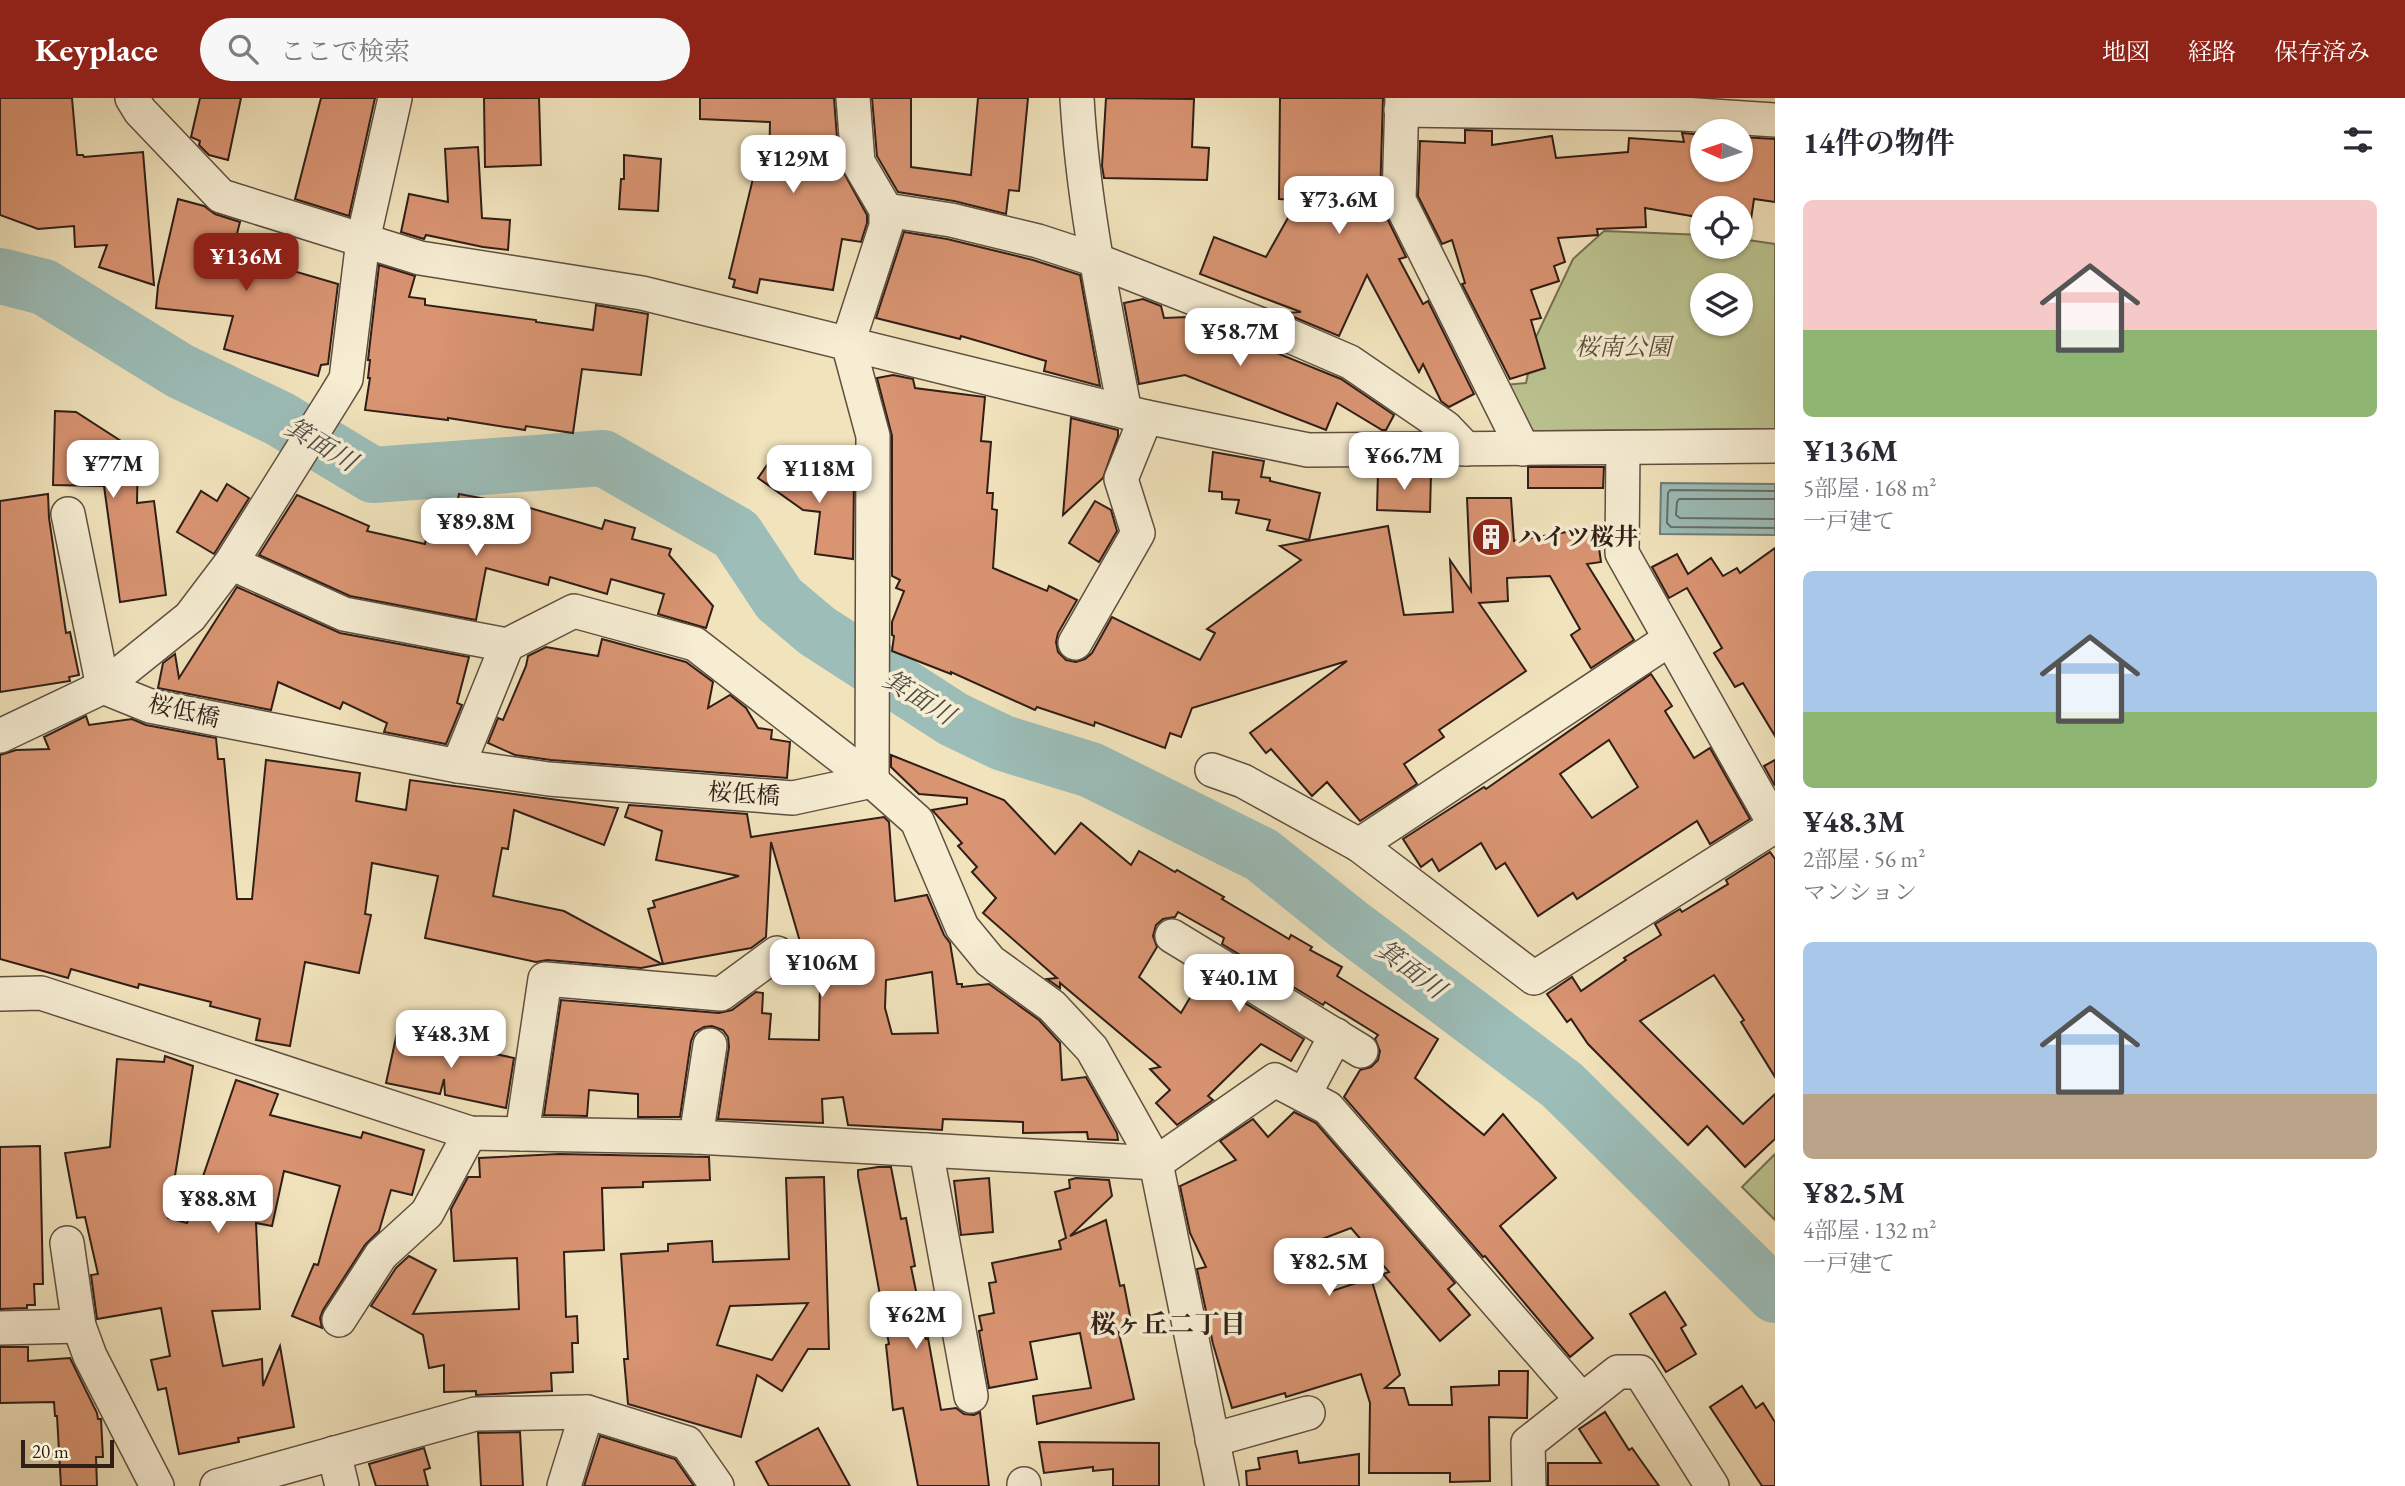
<!DOCTYPE html>
<html lang="ja">
<meta charset="utf-8">
<style>
:root{--surface:#fff;--page:#f7f7f7;--text:#2b2b33;--muted:#7c7c81;--accent:#8f2418}
body{margin:0;font-family:"EB Garamond","Noto Serif JP",serif;background:var(--page);color:var(--text);height:100vh;display:flex;flex-direction:column;font-size:26px;white-space:nowrap}
*{box-sizing:border-box;margin:0}
p{font-size:23px;color:var(--muted)}
.icon{flex:none;width:38px;height:38px;fill:none;stroke:currentColor;stroke-width:2;stroke-linecap:round;stroke-linejoin:round}
.map{position:relative;flex:1;overflow:hidden}
.drawer{display:flex;flex-direction:column;background:var(--surface);width:630px}
.drawer>*{flex:none}
.needle{width:46px;rotate:273deg}
.controls{position:absolute;left:1690px;top:21px;display:grid;gap:14px}
.controls a{display:grid;place-items:center;width:63px;height:63px;border-radius:50%;background:var(--surface);box-shadow:0 2px 5px #0004;font-size:35px}
.scale{position:absolute;left:21px;bottom:18px;width:93px;box-sizing:border-box;padding-left:7px;border:4px solid #301e17;border-top:0;font-size:19px;line-height:24px;white-space:nowrap;color:#301e17;-webkit-text-stroke:5px #f6edd3;paint-order:stroke}
.price{position:absolute;translate:-50% -60px;padding:0 16px;border-radius:14px;background:#fff;color:#222;font-size:23px;line-height:46px;filter:drop-shadow(0 2px 4px #0008)}
.price::after{content:'';position:absolute;left:50%;top:42px;width:21px;height:16px;margin-left:-10px;background:inherit;clip-path:polygon(0 0,100% 0,50% 100%)}
.price.selected{background:var(--accent);color:#fff}
ul{padding:0;list-style:none}
li{display:grid;align-content:center;gap:14px;height:371px;padding:0 28px}
li span{display:grid;place-items:center;height:217px;border-radius:10px;color:#555}
li>.icon{margin-inline-start:auto}
span .icon{width:126px;height:126px;fill:#fffc;stroke-width:1}
li b{font-size:30px}
h2{display:flex;justify-content:space-between;align-items:center;height:84px;padding:0 28px;font-size:30px}
header{display:flex;align-items:center;gap:42px;box-sizing:border-box;height:98px;padding:0 35px;background:var(--accent);color:#fff}
header strong{font-size:33px}
nav{display:flex;gap:38px;margin-inline-start:auto;font-size:24px}
.search{width:490px;height:63px;background:var(--page);display:flex;align-items:center;gap:18px;box-sizing:border-box;padding:0 24px;border-radius:38px;color:var(--muted);font-size:26px}
main{display:flex;flex:1;min-height:0}
.map>svg:first-child{display:block}
</style>
<header>
<strong>Keyplace</strong>
<div class="search"><svg class="icon" aria-label="search" viewBox="0 0 24 24"><circle cx="10" cy="10" r="6"/><path d="M15 15l6 6"/></svg>ここで検索</div>
<nav><a>地図</a><a>経路</a><a>保存済み</a></nav>
</header>
<main>
<div class="map">
<svg width="1775" height="1388" viewBox="0 0 1775 1388">
<rect width="100%" height="100%" fill="#f1e3bc"/>
<filter id="stains"><feTurbulence type="fractalNoise" baseFrequency=".00286" numOctaves="4"/><feColorMatrix values="0 0 0 0 .2 0 0 0 0 .09 0 0 0 0 .02 0 0 0 .5 -.17"/></filter>
<radialGradient id="worn" r=".72"><stop offset=".6" stop-color="#630" stop-opacity="0"/><stop offset="1" stop-color="#630" stop-opacity=".3"/></radialGradient>
<g fill="#bbc390" stroke="#767054" stroke-width="2" fill-rule="evenodd">
<path d="M1604 133 1703 137V149H1741V141L1775 146V331L1533 333 1503 287 1526 285 1536 239 1573 161ZM1703 187H1741V226H1703Z"/>
<polygon points="1775,1056 1775,1122 1742,1089"/>
</g>
<polygon fill="#9cbdb8" stroke="#717d78" stroke-width="2" points="1661,385 1775,386 1775,437 1660,436"/>
<g fill="none" stroke-linecap="round" stroke-linejoin="round">
<g stroke="#666e68" stroke-width="2">
<polyline points="1775,393 1670,392 1668,395 1667,425 1671,429 1775,430"/>
<polyline points="1775,401 1679,401 1677,404 1676,417 1680,420 1775,421"/>
</g>
<polyline stroke="#9cbdb8" stroke-width="56" points="0,178 44,189 180,273 280,321 373,377 603,360 736,436 779,501 817,533 953,621 1003,645 1091,672 1262,757 1348,826 1562,987 1775,1197"/>
</g>
<g fill="#d99472" stroke="#301e17" stroke-width="2" fill-rule="evenodd">
<polygon points="0,0 72,0 77,57 83,57 84,59 143,54 154,187 99,169 107,147 75,149 74,128 38,131 0,117"/>
<polygon points="200,0 241,0 228,62 209,57 199,47 200,43 191,39"/>
<polygon points="321,0 375,0 349,118 295,101"/>
<polygon points="484,0 539,0 541,67 485,69"/>
<polygon points="700,0 834,0 839,66 867,117 867,125 861,144 842,141 833,192 760,181 757,195 733,189 735,182 729,180 755,72 769,74 770,24 700,21"/>
<polygon points="872,0 911,0 911,69 971,77 978,0 1028,0 1019,93 1009,92 1006,116 954,103 898,94 877,58"/>
<polygon points="1106,0 1194,1 1192,49 1209,50 1207,82 1104,80 1102,68"/>
<polygon points="1280,0 1383,0 1380,101 1382,110 1406,159 1399,161 1423,206 1428,203 1474,296 1449,309 1441,303 1423,266 1419,274 1367,177 1339,238 1284,215 1301,214 1200,176 1214,139 1266,159 1298,102 1279,101"/>
<polygon points="1465,32 1492,33 1492,47 1552,38 1556,60 1628,54 1629,40 1684,44 1682,35 1703,37 1703,72 1741,72 1741,39 1775,41 1775,104 1754,101 1750,128 1741,127 1741,110 1703,110 1703,120 1645,110 1646,129 1597,131 1598,137 1558,140 1565,164 1554,168 1559,183 1531,192 1541,220 1531,222 1545,270 1510,281 1462,186 1465,185 1452,142 1442,146 1418,98 1420,43 1465,45"/>
<polygon points="478,49 482,120 510,122 508,152 483,149 426,137 424,141 401,134 409,96 448,104 445,51"/>
<polygon points="624,57 661,61 658,113 619,111 621,81 624,81"/>
<polygon points="178,101 204,108 215,116 240,124 232,155 338,186 328,266 321,267 318,278 224,251 233,218 156,210 158,188"/>
<polygon points="904,134 947,141 1033,162 1080,177 1100,288 1044,273 1046,263 961,238 960,241 876,220"/>
<polygon points="379,167 415,178 409,199 425,201 425,207 536,222 536,224 593,232 596,207 648,216 641,277 582,271 573,335 526,328 525,332 448,320 448,322 365,312 370,280 368,280 370,262 368,262"/>
<polygon points="1143,201 1161,208 1164,220 1188,219 1341,281 1394,317 1386,332 1382,332 1337,305 1326,332 1185,277 1139,286 1124,205"/>
<polygon points="893,277 913,281 915,290 985,299 981,343 991,344 987,395 993,395 992,411 997,412 993,470 1047,493 1049,488 1077,502 1058,535 1056,544 1058,554 1066,562 1076,564 1085,561 1092,555 1112,519 1200,562 1215,535 1207,531 1301,462 1280,448 1388,428 1404,517 1453,514 1450,462 1471,493 1467,400 1511,400 1514,443 1596,429 1601,464 1587,466 1634,542 1591,570 1571,537 1580,531 1550,478 1507,480 1508,503 1479,505 1526,573 1439,632 1444,639 1404,666 1417,686 1360,723 1327,684 1312,698 1271,651 1266,655 1250,635 1347,563 1192,610 1181,639 1170,635 1165,650 1095,624 1094,628 1037,609 1035,612 951,574 951,576 892,553 894,538 892,537 892,524 904,493 896,490 900,482 892,478 892,338 877,280"/>
<polygon points="55,313 76,314 138,354 137,405 154,403 166,497 120,504 104,388 53,387"/>
<polygon points="1071,320 1118,332 1118,338 1103,380 1063,417"/>
<polygon points="1213,354 1264,363 1261,379 1270,380 1270,383 1320,395 1309,442 1267,432 1270,422 1236,415 1239,402 1222,401 1222,394 1209,393"/>
<polygon points="772,360 779,365 783,362 805,378 854,383 853,461 815,456 820,414 803,412 758,380"/>
<polygon points="1528,369 1604,369 1603,390 1528,390"/>
<polygon points="1378,374 1431,376 1430,414 1377,412"/>
<polygon points="227,386 249,400 214,456 177,434 201,393 217,403"/>
<polygon points="48,396 49,420 66,535 70,534 79,577 69,579 70,583 0,594 0,403"/>
<polygon points="459,396 523,408 602,431 605,422 635,430 632,441 671,451 669,457 713,508 706,530 658,516 664,496 611,481 607,496 550,479 548,487 486,470 476,522 350,498 259,457 297,397 369,428 367,433 425,446 428,430 450,434"/>
<polygon points="1095,403 1111,412 1117,433 1099,464 1069,445"/>
<polygon points="1775,450 1775,638 1743,585 1735,589 1714,555 1722,550 1687,490 1669,500 1652,469 1677,456 1688,476 1711,460 1723,478 1737,470 1740,475"/>
<polygon points="237,489 340,535 469,559 457,605 462,607 446,646 384,634 387,625 343,604 340,611 278,584 271,612 158,590 163,565 175,556 179,580"/>
<polygon points="602,541 686,564 713,584 708,610 730,597 746,610 758,630 772,632 771,641 790,644 787,680 551,662 515,657 488,645 498,620 503,622 526,568 528,558 546,549 598,558"/>
<path d="M1651 576 1672 608 1665 613 1694 660 1710 650 1750 721 1710 746 1697 723 1577 801 1573 795 1538 818 1505 765 1496 771 1481 745 1439 773 1432 761 1421 769 1403 741 1484 689 1486 691ZM1609 642 1638 689 1592 720 1560 676Z"/>
<polygon points="86,618 89,627 132,621 146,627 216,640 218,661 224,661 237,801 252,801 266,662 360,675 356,703 406,712 410,682 618,710 604,747 514,712 508,751 502,750 493,798 564,813 662,866 641,870 547,862 536,864 425,840 438,778 372,765 365,816 371,817 359,875 305,864 290,948 256,942 260,921 210,908 211,904 139,886 138,890 71,871 68,880 0,861 0,657 16,652 49,651 44,639"/>
<polygon points="891,657 1004,702 1055,756 1081,725 1131,767 1139,753 1175,774 1177,772 1224,799 1222,801 1289,841 1291,837 1312,849 1310,852 1342,869 1337,878 1438,941 1415,980 1484,1037 1503,1016 1556,1080 1500,1128 1593,1240 1570,1259 1485,1158 1483,1159 1344,999 1360,972 1371,969 1378,962 1380,953 1375,941 1378,937 1325,904 1323,907 1222,846 1224,840 1178,814 1175,819 1163,821 1156,827 1153,838 1157,849 1139,879 1181,915 1202,879 1304,941 1291,963 1261,946 1208,998 1213,1002 1177,1027 1156,1005 1170,992 1150,971 1160,969 1060,885 1060,890 1047,881 1057,880 983,815 996,800 972,774 977,769 958,748 962,745 932,712 967,706 967,700 919,696 891,669"/>
<polygon points="1775,662 1775,688 1764,668"/>
<path d="M629 707 747 716 751 739 884 719 889 724 895 803 927 797 944 837 950 845 957 886H962V889L989 886 1039 922 1060 945 1062 982 1086 979 1117 1035 1118 1042 1088 1041 1087 1034 1023 1035V1024L943 1021 942 1032 848 1027 843 999 822 1001 823 1025 718 1021 729 949 728 939 723 932 712 928 704 929 695 934 691 943 680 1019H638V996L589 992 587 1018 544 1017 561 902 719 915 732 912 756 894 763 895 762 915 771 916 769 941 819 942 820 882 812 885 771 744 766 839 751 850 663 866 648 811 655 809 653 803 739 778 656 762 662 733 625 719ZM932 874 938 935 892 936 885 910 886 882Z"/>
<polygon points="1770,754 1775,761 1775,979 1741,924 1744,922 1714,877 1640,923 1743,1026 1775,996 1775,1041 1745,1069 1707,1028 1688,1047 1588,946 1571,921 1567,924 1547,896 1572,879 1581,893 1626,862 1624,860 1661,837 1655,826 1680,811 1682,814 1728,786 1726,782"/>
<polygon points="397,935 514,960 506,1010 445,997 444,981 440,996 386,985"/>
<polygon points="165,958 193,968 168,1120 187,1125 236,982 278,996 270,1017 361,1040 363,1034 424,1052 412,1097 391,1092 379,1133 365,1147 323,1212 320,1220 322,1230 292,1218 314,1166 318,1167 340,1088 284,1073 272,1128 256,1125 260,1211 212,1213 223,1268 262,1261 263,1288 280,1248 294,1329 238,1340 239,1344 179,1356 166,1290 158,1292 151,1262 170,1258 161,1210 97,1221 91,1177 98,1176 85,1119 77,1120 65,1055 110,1049 117,961 164,964"/>
<polygon points="1294,1014 1316,1025 1455,1185 1448,1191 1470,1217 1440,1243 1383,1176 1389,1174 1351,1130 1314,1144 1329,1194 1371,1180 1400,1277 1385,1290 1404,1290 1409,1307 1452,1307 1451,1289 1499,1287 1499,1273 1528,1273 1527,1320 1489,1319 1490,1383 1450,1384 1450,1375 1369,1375 1370,1305 1361,1276 1286,1299 1285,1295 1232,1310 1213,1246 1197,1171 1206,1169 1190,1135 1180,1088 1236,1062 1220,1043 1253,1021 1268,1039"/>
<polygon points="40,1048 43,1186 34,1186 35,1207 27,1207 27,1210 0,1211 0,1049"/>
<polygon points="559,1056 709,1059 710,1082 643,1084 643,1089 602,1090 604,1152 564,1154 566,1219 577,1218 578,1245 572,1245 573,1274 551,1275 552,1293 476,1297 476,1293 444,1294 444,1267 429,1270 423,1237 371,1208 396,1170 409,1158 436,1172 413,1216 519,1211 517,1160 454,1163 451,1111 468,1079 480,1079 479,1060"/>
<polygon points="878,1069 891,1069 901,1121 906,1120 915,1168 911,1169 926,1241 928,1240 941,1312 956,1310 964,1316 974,1317 980,1314 989,1388 918,1388 903,1310 893,1312 886,1247 889,1246 858,1078 858,1072"/>
<path d="M824 1079 829 1251H808L782 1293 757 1277 741 1339 628 1306 624 1261H628L621 1156 668 1153V1146L712 1143 713 1164 789 1161 786 1080ZM808 1205 772 1262 717 1247 730 1208Z"/>
<polygon points="989,1080 993,1134 961,1137 954,1083"/>
<polygon points="1076,1080 1109,1082 1112,1098 1070,1138 1106,1122 1120,1188 1124,1187 1132,1228 1118,1231 1134,1301 1037,1326 1033,1298 1091,1290 1080,1235 1030,1244 1037,1281 989,1290 979,1233 982,1232 979,1218 994,1215 989,1185 996,1184 992,1165 1061,1151 1059,1143 1066,1140 1055,1094 1070,1090 1069,1082"/>
<polygon points="1665,1194 1686,1227 1681,1230 1696,1256 1666,1274 1630,1216"/>
<polygon points="0,1249 28,1249 28,1263 70,1260 97,1315 98,1321 101,1321 103,1359 96,1359 97,1388 61,1388 57,1318 55,1318 54,1304 0,1305"/>
<polygon points="1742,1288 1756,1310 1763,1305 1775,1324 1775,1388 1762,1388 1710,1309"/>
<polygon points="1605,1314 1629,1352 1632,1350 1659,1388 1548,1388 1548,1365 1601,1365 1579,1331"/>
<polygon points="818,1330 850,1388 769,1388 756,1364"/>
<polygon points="520,1334 523,1388 481,1388 478,1335"/>
<polygon points="600,1338 675,1361 694,1388 584,1388"/>
<polygon points="1039,1344 1159,1345 1159,1388 1113,1388 1113,1371 1093,1373 1093,1369 1044,1375"/>
<polygon points="424,1350 430,1370 424,1372 428,1388 376,1388 369,1366"/>
<polygon points="1297,1353 1299,1365 1359,1356 1359,1388 1247,1388 1246,1373 1260,1371 1258,1360"/>
</g>
<g fill="none" stroke-linecap="round" stroke-linejoin="round">
<defs>
<g id="street">
<polyline points="132,0 140,13 221,98 420,160 642,195 1146,319 1308,352 1775,348"/>
<path d="M1077 0C1083 106 1105 210 1125 314"/>
<polyline points="1402,0 1399,102 1523,351"/>
<polyline points="1401,12 1683,16 1775,22"/>
<polyline points="886,112 951,122 1038,143 1096,162 1285,236 1350,264 1445,329 1466,351"/>
<polyline points="1623,350 1622,455 1775,727"/>
<polyline points="68,416 103,589 150,608 458,668 549,681 793,700 872,683 873,338 848,245 886,128 886,112 858,64 853,0"/>
<polyline points="231,465 344,516 507,547 574,513 695,546 872,683 917,723 962,829 990,863 1052,908 1092,951 1156,1065 1222,1388"/>
<polyline points="1075,545 1138,435 1121,381 1146,319"/>
<polyline points="0,638 103,589 190,519 231,465 335,299 346,281 363,142 395,0"/>
<polyline points="458,668 507,547"/>
<polyline points="1212,672 1243,683 1359,747 1534,880 1775,728"/>
<polyline points="1359,747 1670,541"/>
<polyline points="1172,838 1361,953"/>
<polyline points="0,896 41,895 470,1035 696,1039 1156,1065 1275,982 1328,1010 1581,1301"/>
<polyline points="1304,997 1336,937"/>
<polyline points="522,1036 545,881 721,896 777,855"/>
<polyline points="696,1039 710,947"/>
<polyline points="926,1052 971,1298"/>
<polyline points="67,1145 79,1228 90,1258 157,1388"/>
<polyline points="339,1222 381,1157 427,1115 470,1035"/>
<polyline points="0,1230 79,1228"/>
<polyline points="1212,1342 1308,1315"/>
<polyline points="334,1355 342,1388"/>
<polyline points="1024,1386 1024,1388"/>
<polyline points="217,1388 475,1316 587,1314 687,1345 717,1388"/>
<polyline points="564,1388 587,1314"/>
<polyline points="1529,1388 1528,1345 1618,1274 1640,1274 1712,1388"/>
</g>
</defs>
<use href="#street" stroke="#604f40" stroke-width="36"/>
<use href="#street" stroke="#f6edd3" stroke-width="33"/>
</g>
<defs>
<symbol id="building-disc" viewBox="-11 -11 22 22"><circle r="9.5" fill="#8f2418" stroke="#f6edd3"/><path d="M-4-6H4V6H1V3H-1V6H-4ZM-2.5-4.3h1.7v1.8h-1.7ZM.8-4.3h1.7v1.8H.8ZM-2.5-1h1.7V.8h-1.7ZM.8-1h1.7V.8H.8Z" fill="#fff"/></symbol>
</defs>
<g fill-rule="evenodd">
<use href="#building-disc" x="1469" y="417" width="44" height="44"/>
</g>
<g text-anchor="middle" stroke-width="7" stroke-linejoin="round" paint-order="stroke">
<g font-size="24" font-style="italic" fill="#5a503b" stroke="#f6edd3">
<text x="1623" y="257">桜南公園</text>
</g>
<g font-size="24" font-weight="bold" fill="#301e17" stroke="#f6edd3" text-anchor="start">
<text x="1518" y="447">ハイツ桜井</text>
</g>
<g font-size="24" fill="#301e17" stroke="#f6edd3">
<text transform="translate(184 613) rotate(13)" y="8">桜低橋</text>
<text transform="translate(744 696) rotate(4)" y="8">桜低橋</text>
</g>
<g font-size="26" font-style="italic" fill="#504e47" stroke="#f6edd3">
<text transform="translate(321 346) rotate(31)" y="9">箕面川</text>
<text transform="translate(919 599) rotate(32)" y="9">箕面川</text>
<text transform="translate(1411 871) rotate(37)" y="9">箕面川</text>
</g>
<g font-size="26" font-weight="bold" fill="#301e17" stroke="#f6edd3">
<text x="1168" y="1235">桜ヶ丘二丁目</text>
</g>
</g>
<rect width="100%" height="100%" filter="url(#stains)"/>
<rect width="100%" height="100%" fill="url(#worn)"/>
</svg>
<div class="controls">
<a><svg class="needle" viewBox="-14 -14 28 28"><path d="M0-13l5 13h-10z" fill="#e53935"/><path d="M0 13l5-13h-10z" fill="#7c7c81"/></svg></a>
<a><svg class="icon" aria-label="locate" viewBox="0 0 24 24"><circle cx="12" cy="12" r="6"/><path d="M12 2v4M12 18v4M2 12h4M18 12h4"/></svg></a>
<a><svg class="icon" aria-label="layers" viewBox="0 0 24 24"><path d="M12 4l9 5-9 5-9-5zM3 14l9 5 9-5"/></svg></a>
</div>
<div class="scale">20 m</div>
<b class="price" style="left:793px;top:97px">¥129M</b>
<b class="price" style="left:1339px;top:138px">¥73.6M</b>
<b class="price selected" style="left:246px;top:195px">¥136M</b>
<b class="price" style="left:1240px;top:270px">¥58.7M</b>
<b class="price" style="left:1404px;top:394px">¥66.7M</b>
<b class="price" style="left:113px;top:402px">¥77M</b>
<b class="price" style="left:819px;top:407px">¥118M</b>
<b class="price" style="left:476px;top:460px">¥89.8M</b>
<b class="price" style="left:822px;top:901px">¥106M</b>
<b class="price" style="left:1239px;top:916px">¥40.1M</b>
<b class="price" style="left:451px;top:972px">¥48.3M</b>
<b class="price" style="left:218px;top:1137px">¥88.8M</b>
<b class="price" style="left:1329px;top:1200px">¥82.5M</b>
<b class="price" style="left:916px;top:1253px">¥62M</b>
</div>
<section class="drawer">
<h2>14件の物件<svg class="icon" aria-label="filters" viewBox="0 0 24 24"><path d="M4 7h16M4 17h16"/><circle cx="9" cy="7" r="2"/><circle cx="15" cy="17" r="2"/></svg></h2>
<ul>
<li><span style="background:linear-gradient(#f6c9c9 60%,#8fb573 0)"><svg class="icon" aria-label="home" viewBox="0 0 24 24"><path d="M3 11l9-7 9 7M6 9v11h12V9"/></svg></span><div><b>¥136M</b><p>5部屋 · 168 m²</p><p>一戸建て</p></div></li>
<li><span style="background:linear-gradient(#a9c7e8 65%,#8fb573 0)"><svg class="icon" aria-label="home" viewBox="0 0 24 24"><path d="M3 11l9-7 9 7M6 9v11h12V9"/></svg></span><div><b>¥48.3M</b><p>2部屋 · 56 m²</p><p>マンション</p></div></li>
<li><span style="background:linear-gradient(#a9c7e8 70%,#b9a48a 0)"><svg class="icon" aria-label="home" viewBox="0 0 24 24"><path d="M3 11l9-7 9 7M6 9v11h12V9"/></svg></span><div><b>¥82.5M</b><p>4部屋 · 132 m²</p><p>一戸建て</p></div></li>
</ul>
</section>
</main>
